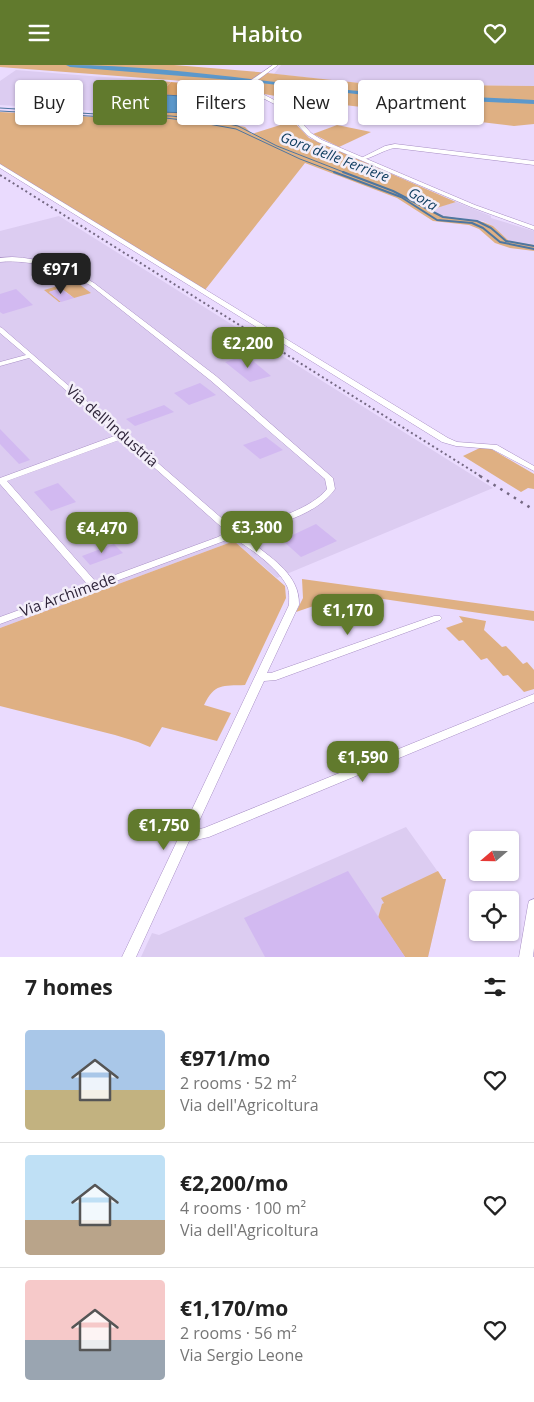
<!DOCTYPE html>
<meta charset="utf-8">
<style>
:root{--surface:#fff;--page:#f2f2f2;--text:#222;--muted:#767676;--line:#e0e0e0;--accent:#617a2d}
body{margin:0;font-family:"Open Sans",sans-serif;background:var(--page);color:var(--text);height:100vh;display:flex;flex-direction:column;font-size:19px;white-space:nowrap}
*{box-sizing:border-box;margin:0}
p{font-size:16px;color:var(--muted)}
.icon{flex:none;width:28px;height:28px;fill:none;stroke:currentColor;stroke-width:2;stroke-linecap:round;stroke-linejoin:round}
.map{position:relative;height:892px;overflow:hidden}
.details{display:flex;flex-direction:column;background:var(--surface);flex:1}
.details>*{flex:none}
.top-card{position:absolute;left:15px;top:15px;width:505px;height:45px;display:flex;gap:10px}
.needle{width:32px;rotate:250deg}
.buttons{position:absolute;left:469px;top:766px;display:grid;gap:10px}
.buttons a{display:grid;place-items:center;width:50px;height:50px;border-radius:5px;background:var(--surface);box-shadow:0 1px 4px #0004;font-size:25px}
.price{position:absolute;translate:-50% -42px;padding:0 11px;border-radius:10px;background:var(--accent);color:#fff;font-size:16px;line-height:32px;filter:drop-shadow(0 1px 2px #0008)}
.price::after{content:'';position:absolute;left:50%;top:30px;width:15px;height:11px;margin-left:-8px;background:inherit;clip-path:polygon(0 0,100% 0,50% 100%)}
.price.on{background:#222;color:#fff}
ul{padding:0;list-style:none}
li{display:flex;align-items:center;gap:15px;height:125px;padding:0 25px}
li+li{border-top:1px solid var(--line)}
li span{display:grid;place-items:center;flex:none;width:140px;height:100px;border-radius:5px;color:#555}
li>.icon{margin-inline-start:auto}
span .icon{width:60px;height:60px;fill:#fffc;stroke-width:1}
li b{font-size:21px}
h2{display:flex;justify-content:space-between;align-items:center;height:60px;padding:0 25px;font-size:21px}
.chip{padding:0 18px;border-radius:5px;background:var(--surface);box-shadow:0 1px 4px #0004;font-size:18px;line-height:45px}
.chip.on{background:var(--accent);color:#fff}
header{display:flex;justify-content:space-between;align-items:center;height:65px;padding:0 25px;background:var(--accent);color:#fff;font-size:22px;font-weight:600}
.map>svg:first-child{display:block}
</style>
<header><svg class="icon" aria-label="menu" viewBox="0 0 24 24"><path d="M4 6h16M4 12h16M4 18h16"/></svg>Habito<svg class="icon" aria-label="heart" viewBox="0 0 24 24"><path d="M12 20l-8-8c-3-5 5-10 8-4 3-6 11-1 8 4z"/></svg></header>
<div class="map">
<svg width="534" height="892" viewBox="0 0 534 892">
<rect width="100%" height="100%" fill="#eadbfe"/>
<g fill="#dcccf1">
<polygon points="281,0 534,0 534,21 369,19 274,9"/>
<polygon points="16,5 90,11 150,15 115,47 0,40 0,16"/>
<polygon points="456,137 491,151 491,153 534,166 534,180 509,176 493,161 483,156 443,151 429,144"/>
<polygon points="59,151 493,423 277,513 234,476 0,563 0,166"/>
<polygon points="406,762 443,814 446,814 428,892 141,892 152,868 159,870"/>
</g>
<g fill="#dfb083">
<polygon points="0,0 174,0 258,7 369,19 534,21 534,59 514,61 464,55 464,54 293,34 258,28 256,22 258,19 236,20 0,2"/>
<path d="M160 16 171 17 160 29H150L189 48 200 43 197 32 230 30V22L246 25 254 32C240 44 230 55 210 51L207 54 245 62 252 69 293 56 309 73 456 137 430 145 443 151 483 157 493 161 509 176 534 180V186L510 183 495 178 479 164 469 160 433 156 397 133 305 98 205 225 0 100V47L115 53 152 17Z"/>
<polygon points="337,60 371,67 339,82 313,69"/>
<polygon points="75,216 91,228 74,233 61,223 49,227 61,237 59,237 44,225"/>
<polygon points="484,381 493,385 534,409 534,424 528,423 521,427 463,391"/>
<path d="M234 476 285 521 286 533 245 620C222 621 215 618 204 640L231 648 217 676 162 662 150 682 138 677 115 670 0 641V563Z"/>
<polygon points="302,514 534,546 534,556 349,529 296,547 303,533"/>
<polygon points="459,551 486,556 484,565 502,582 506,581 523,599 527,597 534,605 534,624 524,627 508,610 503,611 487,593 481,595 463,575 459,576 446,563 463,557"/>
<polygon points="438,806 443,814 446,814 428,892 405,892 378,853 382,839 384,838 381,833"/>
</g>
<polygon fill="#d9a068" points="171,17 230,22 230,30 219,41 208,39 204,33 160,29"/>
<polygon fill="#5c98cb" stroke="#4e76a0" points="150,29 197,32 200,43 189,48 131,46 143,31"/>
<g fill="none" stroke-linecap="round" stroke-linejoin="round">
<g stroke="#4e76a0" stroke-width="1">
<polyline points="0,43 112,50 171,51 210,55 238,61 277,81 346,108"/>
<polyline points="0,46 107,52 157,52 191,56"/>
<polyline points="190,53 192,56 236,64 300,94 337,108"/>
</g>
<g stroke="#4e76a0" stroke-width="2">
<polyline points="334,107 401,132 437,155 472,158 483,163 500,177 534,184"/>
<polyline points="343,107 393,126 443,152 477,156 491,163 506,176 534,181"/>
</g>
<path fill="#5c98cb" fill-rule="evenodd" d="M66 0C173 0 277 20 383 28 433 31 484 32 534 35V39L382 32 244 16 70 2Z"/>
</g>
<g fill="#d2b9f1">
<polygon points="61,223 64,226 74,233 61,237 49,227"/>
<polygon points="16,224 33,240 3,249 0,247 0,229"/>
<polygon points="246,290 271,311 250,317 225,297"/>
<polygon points="200,318 216,330 189,340 174,328"/>
<polygon points="164,340 174,347 135,361 126,354"/>
<polygon points="0,364 30,395 19,399 0,379"/>
<polygon points="266,372 283,385 260,394 243,380"/>
<polygon points="58,418 76,437 51,446 34,427"/>
<polygon points="316,459 337,476 301,492 282,475"/>
<polygon points="114,479 123,488 90,500 82,491"/>
<polygon points="348,806 405,892 265,892 244,853"/>
</g>
<g fill="none" stroke-linecap="round" stroke-linejoin="round">
<defs>
<g id="minor">
<path d="M395 79 534 96V100L395 83C384 84 367 97 359 94L385 81Z"/>
<polygon points="0,99 448,373 457,377 497,380 534,401 534,406 492,384 456,381 442,377 0,103"/>
<path d="M12 192C41 193 68 203 94 218L216 311 333 413 335 424C318 448 284 457 257 465L264 471 254 479C274 495 300 511 299 540L267 608H271L434 551H440L442 553 440 555 276 615 264 616 195 765 204 763 534 629V637L209 772 196 775 190 774 136 892H122L289 540C289 533 290 527 287 521 278 503 248 481 231 472L224 476 0 559V552L88 520 0 419V413L117 370 29 293 0 301V297L26 290 0 268V262L2 263 233 463C240 461 246 461 253 460 275 455 313 442 327 424L325 414 210 315 90 220C62 205 33 194 0 197V193ZM122 374 227 467 218 472 96 517 7 416ZM238 467 252 469 254 471C248 475 242 472 238 467Z"/>
<polygon points="534,834 534,883 533,892 519,892 528,840 529,836"/>
</g>
<polygon id="tertiary" points="273,0 278,0 251,20 251,23 288,42 311,68 322,75 475,140 534,161 534,165 471,142 318,77 307,70 284,44 245,24 247,18"/>
</defs>
<use href="#minor" stroke="#a88fc5" stroke-width="1"/>
<use href="#tertiary" stroke="#a88fc5" stroke-width="1"/>
<use href="#minor" fill="#fff" fill-rule="evenodd"/>
<use href="#tertiary" fill="#fff" fill-rule="evenodd"/>
<polyline stroke="#746883" stroke-width="2" stroke-dasharray="2 3" stroke-linecap="butt" points="0,110 482,412"/>
<polyline stroke="#746883" stroke-width="2.5" stroke-dasharray="2.5 5.5" stroke-linecap="butt" points="480,411 534,445"/>
</g>
<g text-anchor="middle" stroke-width="5" stroke-linejoin="round" paint-order="stroke">
<g font-size="14" font-style="italic" fill="#113f61" stroke="#f3eef9">
<text transform="translate(335 92) rotate(21)" y="5">Gora delle Ferriere</text>
<text transform="translate(423 134) rotate(31)" y="5">Gora</text>
</g>
<g font-size="15" fill="#2f253a" stroke="#f3eef9">
<text transform="translate(112 361) rotate(41)" y="5">Via dell'Industria</text>
<text transform="translate(68 530) rotate(-20)" y="5">Via Archimede</text>
</g>
</g>
</svg>
<div class="buttons">
<a><svg class="needle" viewBox="-14 -14 28 28"><path d="M0-13l5 13h-10z" fill="#e53935"/><path d="M0 13l5-13h-10z" fill="#767676"/></svg></a>
<a><svg class="icon" aria-label="locate" viewBox="0 0 24 24"><circle cx="12" cy="12" r="6"/><path d="M12 2v4M12 18v4M2 12h4M18 12h4"/></svg></a>
</div>
<b class="price on" style="left:61px;top:230px">€971</b>
<b class="price" style="left:248px;top:304px">€2,200</b>
<b class="price" style="left:257px;top:488px">€3,300</b>
<b class="price" style="left:102px;top:489px">€4,470</b>
<b class="price" style="left:348px;top:571px">€1,170</b>
<b class="price" style="left:363px;top:718px">€1,590</b>
<b class="price" style="left:164px;top:786px">€1,750</b>
<div class="top-card">
<a class="chip">Buy</a>
<a class="chip on">Rent</a>
<a class="chip">Filters</a>
<a class="chip">New</a>
<a class="chip">Apartment</a>
</div>
</div>
<section class="details">
<h2>7 homes<svg class="icon" aria-label="filters" viewBox="0 0 24 24"><path d="M4 7h16M4 17h16"/><circle cx="9" cy="7" r="2"/><circle cx="15" cy="17" r="2"/></svg></h2>
<ul>
<li><span style="background:linear-gradient(#a9c7e8 60%,#c2b280 0)"><svg class="icon" aria-label="home" viewBox="0 0 24 24"><path d="M3 11l9-7 9 7M6 9v11h12V9"/></svg></span><div><b>€971/mo</b><p>2 rooms · 52 m²</p><p>Via dell'Agricoltura</p></div><svg class="icon" aria-label="heart" viewBox="0 0 24 24"><path d="M12 20l-8-8c-3-5 5-10 8-4 3-6 11-1 8 4z"/></svg></li>
<li><span style="background:linear-gradient(#bfe0f5 65%,#b9a48a 0)"><svg class="icon" aria-label="home" viewBox="0 0 24 24"><path d="M3 11l9-7 9 7M6 9v11h12V9"/></svg></span><div><b>€2,200/mo</b><p>4 rooms · 100 m²</p><p>Via dell'Agricoltura</p></div><svg class="icon" aria-label="heart" viewBox="0 0 24 24"><path d="M12 20l-8-8c-3-5 5-10 8-4 3-6 11-1 8 4z"/></svg></li>
<li><span style="background:linear-gradient(#f6c9c9 60%,#9aa5b1 0)"><svg class="icon" aria-label="home" viewBox="0 0 24 24"><path d="M3 11l9-7 9 7M6 9v11h12V9"/></svg></span><div><b>€1,170/mo</b><p>2 rooms · 56 m²</p><p>Via Sergio Leone</p></div><svg class="icon" aria-label="heart" viewBox="0 0 24 24"><path d="M12 20l-8-8c-3-5 5-10 8-4 3-6 11-1 8 4z"/></svg></li>
</ul>
</section>
